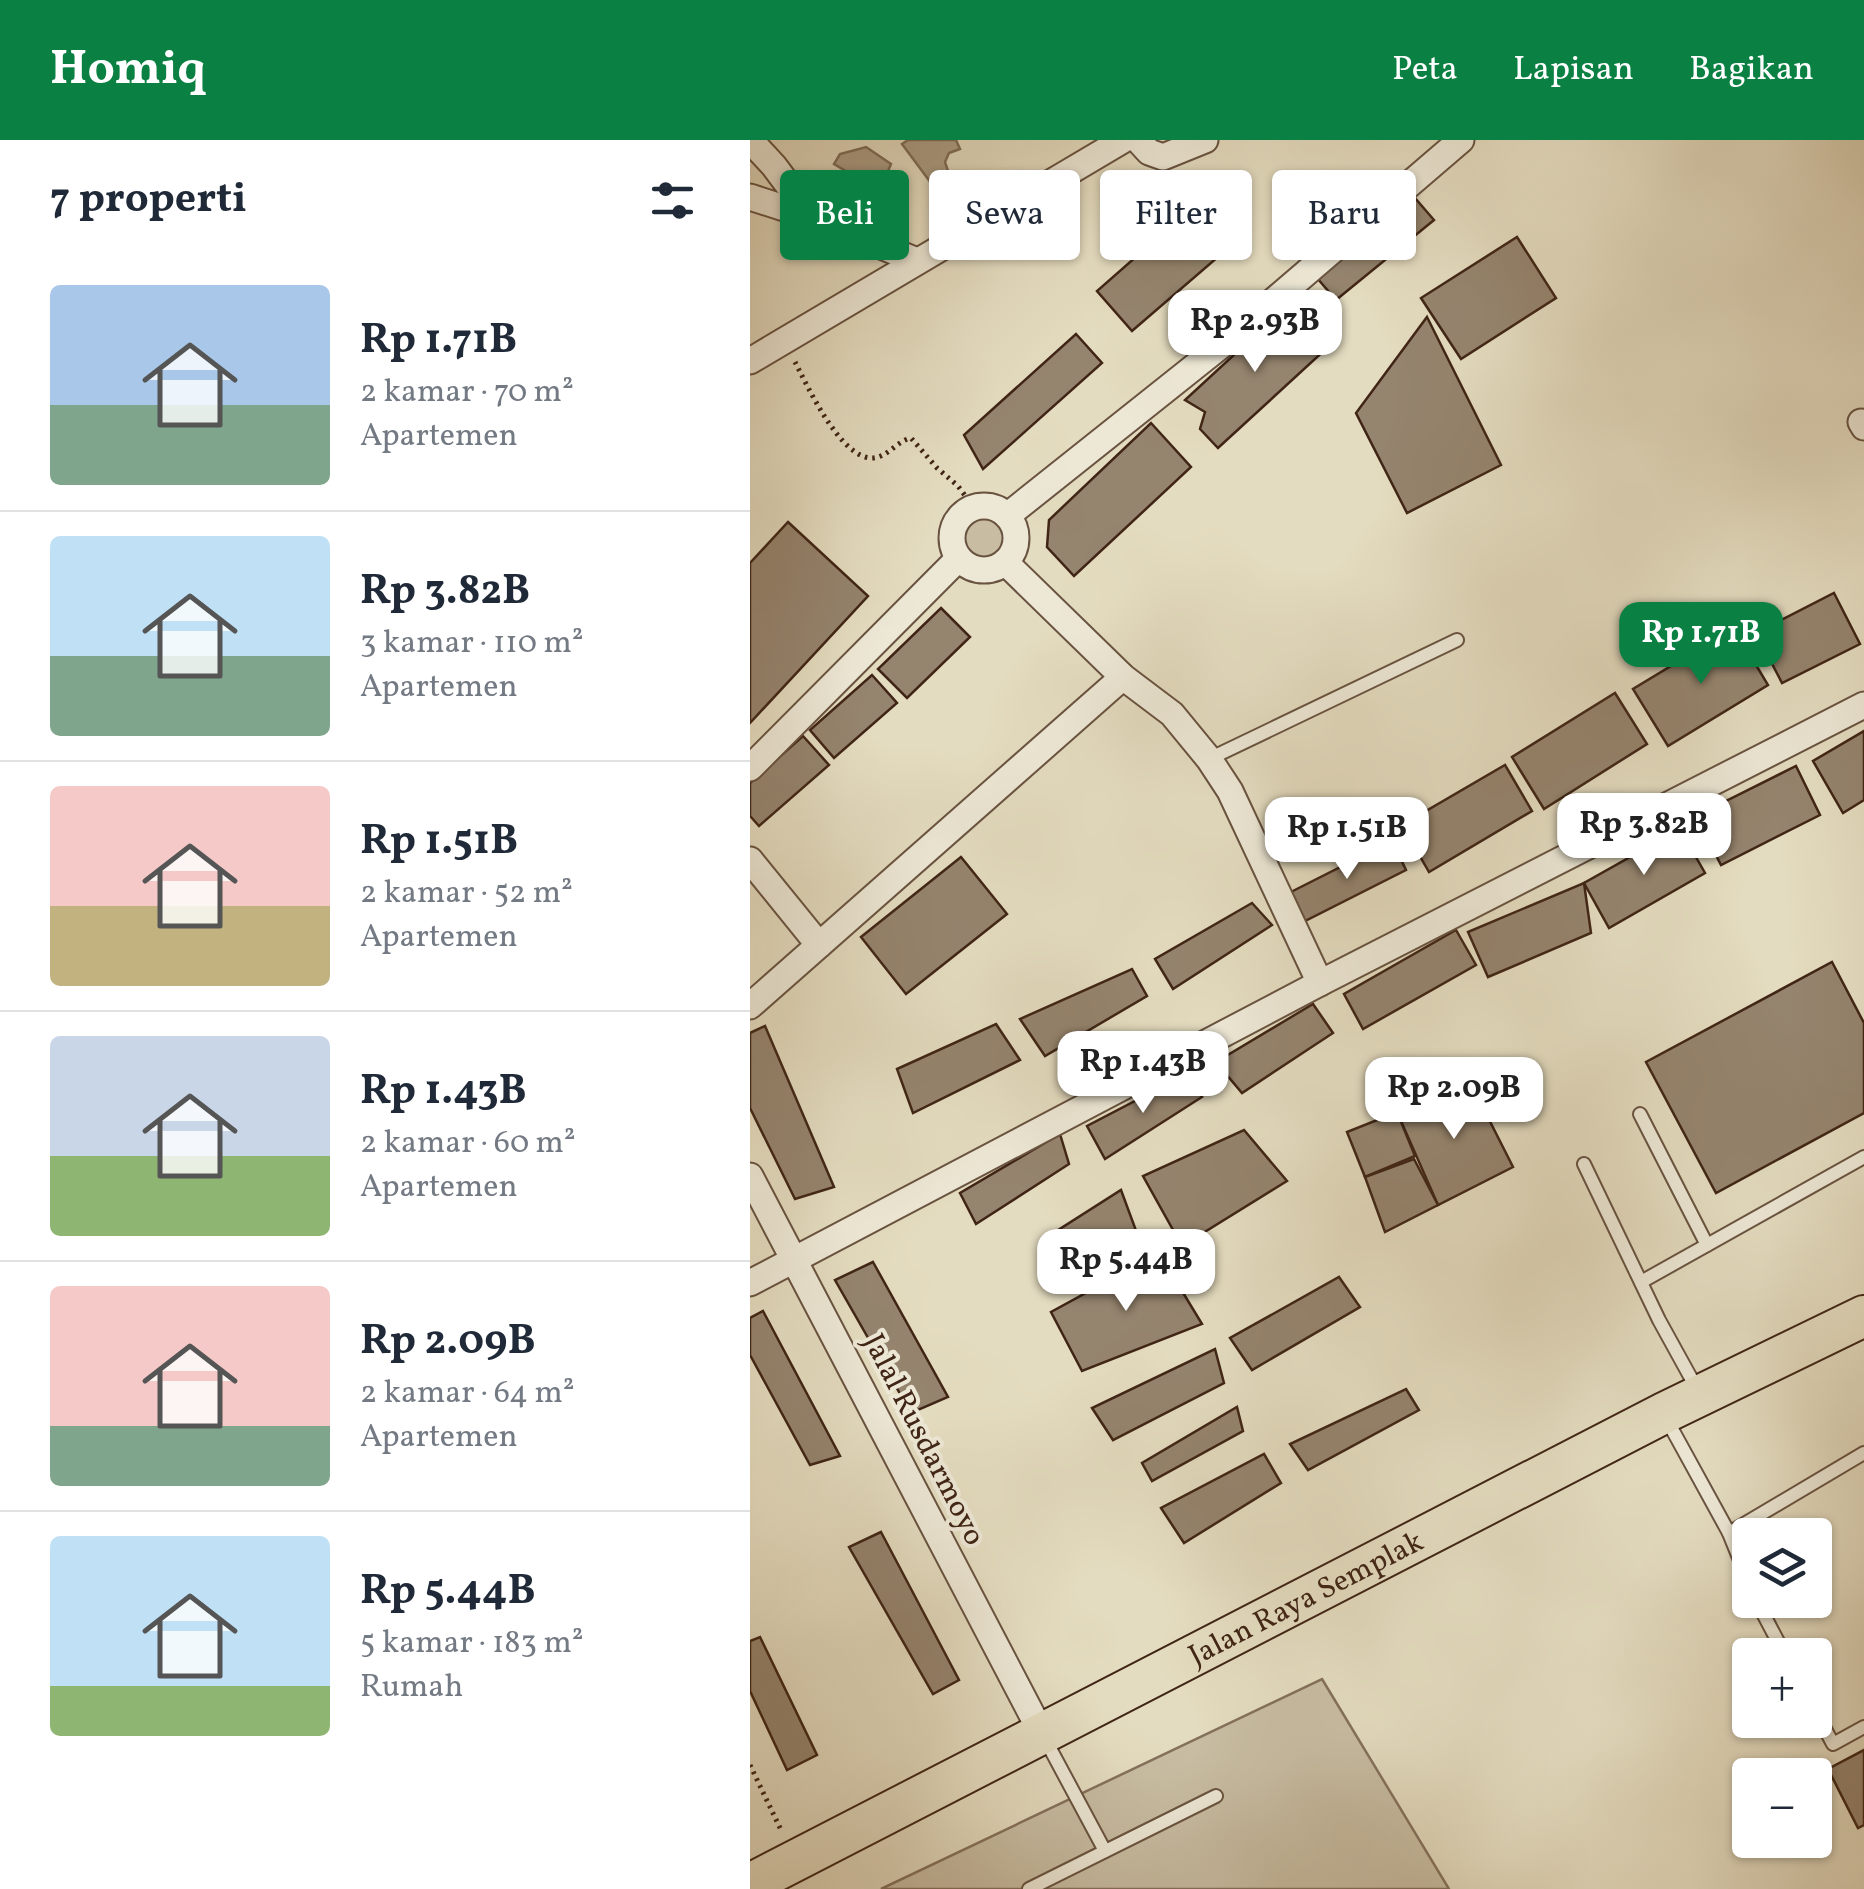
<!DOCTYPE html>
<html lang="id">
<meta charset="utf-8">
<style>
:root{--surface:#fff;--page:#f2f2f3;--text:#1f2937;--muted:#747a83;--line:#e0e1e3;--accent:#0b8043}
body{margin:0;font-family:Vollkorn,serif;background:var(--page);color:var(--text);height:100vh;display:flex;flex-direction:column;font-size:38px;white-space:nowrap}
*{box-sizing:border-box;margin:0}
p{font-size:32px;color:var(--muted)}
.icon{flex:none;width:55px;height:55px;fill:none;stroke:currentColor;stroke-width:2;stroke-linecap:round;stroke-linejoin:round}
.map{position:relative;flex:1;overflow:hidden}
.side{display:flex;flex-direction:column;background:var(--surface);width:750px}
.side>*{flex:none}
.guide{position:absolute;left:30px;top:30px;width:932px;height:90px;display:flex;gap:20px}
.tools{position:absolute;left:982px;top:1378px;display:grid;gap:20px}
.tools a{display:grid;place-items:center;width:100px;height:100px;border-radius:10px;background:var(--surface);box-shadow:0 2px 8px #0004;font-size:50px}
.price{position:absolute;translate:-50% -85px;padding:0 22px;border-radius:20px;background:#fff;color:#222;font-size:32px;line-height:65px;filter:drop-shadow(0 2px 5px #0008)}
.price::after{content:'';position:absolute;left:50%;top:60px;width:30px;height:22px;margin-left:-15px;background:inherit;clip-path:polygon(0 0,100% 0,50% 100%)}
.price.on{background:var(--accent);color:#fff}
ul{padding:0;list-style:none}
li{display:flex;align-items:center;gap:30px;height:250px;padding:0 50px}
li+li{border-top:2px solid var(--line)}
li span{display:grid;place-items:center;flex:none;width:280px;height:200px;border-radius:10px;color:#555}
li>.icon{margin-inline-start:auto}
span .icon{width:120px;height:120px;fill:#fffc;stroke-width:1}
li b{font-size:42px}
h2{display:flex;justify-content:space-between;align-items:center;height:120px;padding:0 50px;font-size:42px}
.tag{padding:0 35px;border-radius:10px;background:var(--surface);box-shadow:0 2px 8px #0004;font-size:35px;line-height:90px}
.tag.on{background:var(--accent);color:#fff}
header{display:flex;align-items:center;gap:60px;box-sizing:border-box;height:140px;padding:0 50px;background:var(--accent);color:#fff}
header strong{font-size:48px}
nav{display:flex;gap:55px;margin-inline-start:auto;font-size:35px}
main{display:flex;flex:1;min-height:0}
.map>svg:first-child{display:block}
</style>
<header>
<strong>Homiq</strong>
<nav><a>Peta</a><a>Lapisan</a><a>Bagikan</a></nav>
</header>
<main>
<section class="side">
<h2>7 properti<svg class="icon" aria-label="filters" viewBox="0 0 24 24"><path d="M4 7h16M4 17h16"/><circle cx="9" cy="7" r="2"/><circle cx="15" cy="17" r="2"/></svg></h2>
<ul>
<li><span style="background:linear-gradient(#a9c7e8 60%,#7fa58c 0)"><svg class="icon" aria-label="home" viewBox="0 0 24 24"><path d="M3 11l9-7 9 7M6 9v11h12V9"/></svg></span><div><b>Rp 1.71B</b><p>2 kamar · 70 m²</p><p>Apartemen</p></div></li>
<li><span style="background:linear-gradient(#bfe0f5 60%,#7fa58c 0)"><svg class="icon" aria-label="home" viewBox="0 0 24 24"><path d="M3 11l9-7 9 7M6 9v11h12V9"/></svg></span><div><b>Rp 3.82B</b><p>3 kamar · 110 m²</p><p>Apartemen</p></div></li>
<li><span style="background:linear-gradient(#f6c9c9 60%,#c2b280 0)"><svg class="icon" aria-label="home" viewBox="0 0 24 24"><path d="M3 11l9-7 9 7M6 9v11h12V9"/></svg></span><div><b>Rp 1.51B</b><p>2 kamar · 52 m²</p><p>Apartemen</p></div></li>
<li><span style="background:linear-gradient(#c9d6e8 60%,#8fb573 0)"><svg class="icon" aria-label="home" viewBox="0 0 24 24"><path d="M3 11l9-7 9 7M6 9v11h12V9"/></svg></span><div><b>Rp 1.43B</b><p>2 kamar · 60 m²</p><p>Apartemen</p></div></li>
<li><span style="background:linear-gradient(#f6c9c9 70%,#7fa58c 0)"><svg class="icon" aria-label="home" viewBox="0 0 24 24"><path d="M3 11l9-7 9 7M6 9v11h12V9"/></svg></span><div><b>Rp 2.09B</b><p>2 kamar · 64 m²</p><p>Apartemen</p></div></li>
<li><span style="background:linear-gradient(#bfe0f5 75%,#8fb573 0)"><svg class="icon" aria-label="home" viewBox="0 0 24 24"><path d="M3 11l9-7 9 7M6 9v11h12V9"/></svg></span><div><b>Rp 5.44B</b><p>5 kamar · 183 m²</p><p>Rumah</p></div></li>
</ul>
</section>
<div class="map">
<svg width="1114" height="1749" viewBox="0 0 1114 1749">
<rect width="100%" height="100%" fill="#e4dcc0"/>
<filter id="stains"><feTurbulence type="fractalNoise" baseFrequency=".002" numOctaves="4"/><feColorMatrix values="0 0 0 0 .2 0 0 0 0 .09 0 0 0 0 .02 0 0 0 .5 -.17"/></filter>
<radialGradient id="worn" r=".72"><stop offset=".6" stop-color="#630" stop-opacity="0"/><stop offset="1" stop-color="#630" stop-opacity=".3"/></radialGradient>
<g fill="#c8bda3" stroke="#84715c" stroke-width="2.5">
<circle cx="232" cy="396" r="23"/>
<polygon points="572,1539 699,1749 131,1749"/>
</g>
<g fill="#ac9e86" stroke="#816e59" stroke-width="2.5">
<polygon points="158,0 206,0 210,9 199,13 195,22 201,40 196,47 184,47 152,4"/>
<polygon points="116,7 141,24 138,31 111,40 84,24 90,14"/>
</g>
<g fill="#95846e" stroke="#402516" stroke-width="2.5">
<polygon points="665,58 684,80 586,160 567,138"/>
<polygon points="452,59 476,110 382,191 347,151"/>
<polygon points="767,97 806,158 711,219 671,158"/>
<polygon points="538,165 577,208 468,308 450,289 455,272 435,260"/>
<polygon points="677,177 751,325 657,373 606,273"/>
<polygon points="326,194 352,223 233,329 214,295"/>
<polygon points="401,283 441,327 324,436 297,407 299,380"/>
<polygon points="38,382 118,456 0,583 0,423"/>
<polygon points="1084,453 1110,504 1032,543 1006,493"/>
<polygon points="191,468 220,497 157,558 128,529"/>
<polygon points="984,488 1018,545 918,606 883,549"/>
<polygon points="122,535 147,563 84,618 60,590"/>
<polygon points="865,553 897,604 794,669 762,617"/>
<polygon points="1114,591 1114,660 1093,673 1063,621"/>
<polygon points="53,596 79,625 9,686 0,676 0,643"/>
<polygon points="755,625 782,671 679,732 652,685"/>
<polygon points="1046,626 1070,675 971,725 946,676"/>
<polygon points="930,689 955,733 859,788 834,743"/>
<polygon points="642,701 656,730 551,783 537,754"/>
<polygon points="211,717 257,774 156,854 111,797"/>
<polygon points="834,743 841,793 738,837 718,792"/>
<polygon points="502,763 522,785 423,849 405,819"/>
<polygon points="706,790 726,825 613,889 594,854"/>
<polygon points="1082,822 1114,883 1114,973 966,1053 896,922"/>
<polygon points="382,829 397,856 295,916 270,879"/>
<polygon points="563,864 583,893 492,953 466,922"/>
<polygon points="246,884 270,920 163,973 147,929"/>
<polygon points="15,886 84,1047 45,1059 0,968 0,893"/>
<polygon points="437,934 452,957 355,1019 337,986"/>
<polygon points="719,940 763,1027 688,1065 647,972"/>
<polygon points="647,972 665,1016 615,1037 597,992"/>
<polygon points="494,990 537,1041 432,1106 393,1036"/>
<polygon points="310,994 319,1024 226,1084 210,1053"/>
<polygon points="664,1019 688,1065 635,1092 615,1037"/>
<polygon points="371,1050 388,1096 328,1137 302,1094"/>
<polygon points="409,1113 452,1184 332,1231 301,1172"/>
<polygon points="123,1122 198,1257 161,1273 85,1140"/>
<polygon points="589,1137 610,1167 502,1230 480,1198"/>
<polygon points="13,1171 90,1316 60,1325 0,1215 0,1178"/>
<polygon points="465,1209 474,1243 363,1300 342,1268"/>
<polygon points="656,1249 669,1270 558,1330 540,1304"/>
<polygon points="487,1267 493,1291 402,1341 392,1323"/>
<polygon points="514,1314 531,1343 434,1403 411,1368"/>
<polygon points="131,1392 209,1540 183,1554 99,1407"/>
<polygon points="10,1497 67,1615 37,1630 0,1551 0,1501"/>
<polygon points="1114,1610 1114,1685 1108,1688 1078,1629"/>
</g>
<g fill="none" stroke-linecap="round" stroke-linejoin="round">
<defs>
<g id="service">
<polyline points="459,619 707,500"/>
<polyline points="890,974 957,1105"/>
<polyline points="834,1024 909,1180 947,1249"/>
<polyline points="891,1142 1114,1017"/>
<polyline points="917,1280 979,1393 1114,1313"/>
<polyline points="979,1393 1000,1445"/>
<polyline points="1006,1460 1035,1515"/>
<polyline points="1065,1570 1083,1604 1114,1587"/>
<polyline points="295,1599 355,1711"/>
<polyline points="279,1749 466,1656"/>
</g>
<g id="minor">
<polyline points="0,0 24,26 62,77"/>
<polyline points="388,0 399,12 413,17 455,0"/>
<polyline points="0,57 62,77 167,121"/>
<polyline points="0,221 373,0"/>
<polyline points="1111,282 1114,287"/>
<circle cx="234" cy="398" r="32"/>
<polyline points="257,376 478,200 711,0"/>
<polyline points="255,422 373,537 422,574 459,619 480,651 570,843"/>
<polyline points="0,628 209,418"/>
<polyline points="0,720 69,805"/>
<polyline points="0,866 373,537"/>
<polyline points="0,1036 291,1592"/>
<polyline points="0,1143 570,843 1114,565"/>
</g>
<g id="primary">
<path id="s1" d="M0 1744 914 1273 1114 1176"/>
</g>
</defs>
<use href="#service" stroke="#695340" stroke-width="16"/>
<use href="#minor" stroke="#695340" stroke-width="29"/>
<use href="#primary" stroke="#402516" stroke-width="44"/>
<g stroke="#402516" stroke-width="5" stroke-dasharray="2.5 5" stroke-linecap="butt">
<path d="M45 222C58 247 89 315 120 318 137 319 146 301 161 298L187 328 208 346 224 368"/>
<polyline points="0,1625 31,1690"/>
</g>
<use href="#service" stroke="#ede8d6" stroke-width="12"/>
<use href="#minor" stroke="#ede8d6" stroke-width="25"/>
<use href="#primary" stroke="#e4dcc0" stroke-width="40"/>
</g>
<g text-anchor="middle" stroke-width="8" stroke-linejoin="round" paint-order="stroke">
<g font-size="30" fill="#402516" stroke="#ede8d6">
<text transform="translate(175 1299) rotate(63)" y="10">Jalal Rusdarmoyo</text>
<text dy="10" stroke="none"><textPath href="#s1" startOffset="625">Jalan Raya Semplak</textPath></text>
</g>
</g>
<rect width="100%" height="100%" filter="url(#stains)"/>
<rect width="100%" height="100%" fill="url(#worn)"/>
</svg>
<div class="tools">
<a><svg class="icon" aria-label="layers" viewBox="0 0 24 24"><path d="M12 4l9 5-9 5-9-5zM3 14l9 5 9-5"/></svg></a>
<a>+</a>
<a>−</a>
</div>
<b class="price" style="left:505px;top:235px">Rp 2.93B</b>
<b class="price on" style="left:951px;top:547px">Rp 1.71B</b>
<b class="price" style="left:894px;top:738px">Rp 3.82B</b>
<b class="price" style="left:597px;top:742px">Rp 1.51B</b>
<b class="price" style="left:393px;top:976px">Rp 1.43B</b>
<b class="price" style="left:704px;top:1002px">Rp 2.09B</b>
<b class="price" style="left:376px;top:1174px">Rp 5.44B</b>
<div class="guide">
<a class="tag on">Beli</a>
<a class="tag">Sewa</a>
<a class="tag">Filter</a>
<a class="tag">Baru</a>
</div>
</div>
</main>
